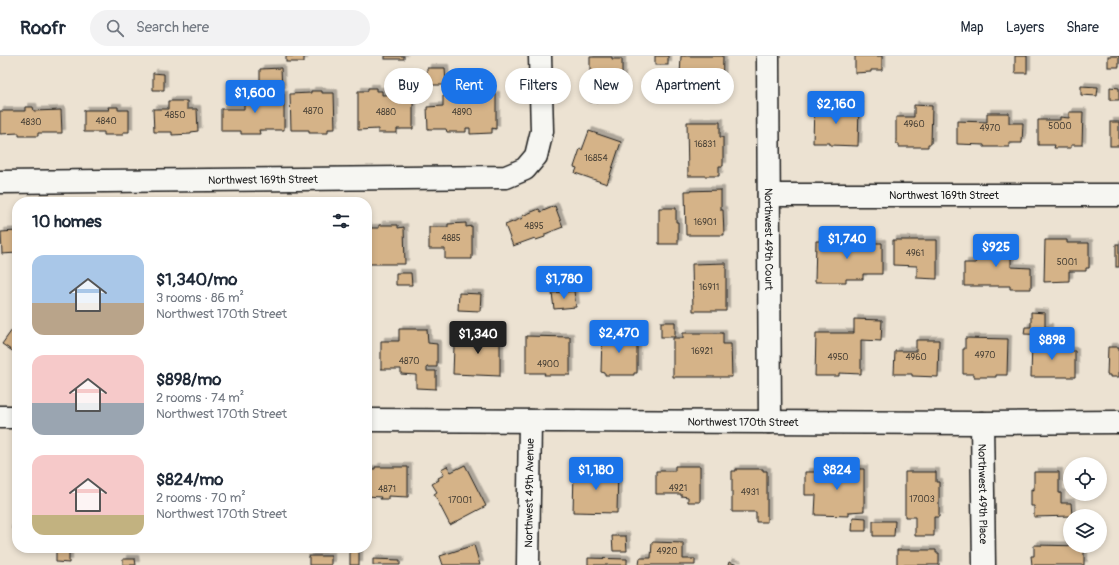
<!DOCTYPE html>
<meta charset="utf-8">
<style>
:root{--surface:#fff;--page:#f2f2f3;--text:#1f2937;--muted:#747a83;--line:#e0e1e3;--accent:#1a73e8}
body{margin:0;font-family:Pangolin,sans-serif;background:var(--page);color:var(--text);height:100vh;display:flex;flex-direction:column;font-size:15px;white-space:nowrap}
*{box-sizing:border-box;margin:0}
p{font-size:13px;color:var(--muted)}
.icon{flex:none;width:22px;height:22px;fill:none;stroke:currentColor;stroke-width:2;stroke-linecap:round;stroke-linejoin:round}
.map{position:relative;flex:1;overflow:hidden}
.sheet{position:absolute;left:12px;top:141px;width:360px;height:356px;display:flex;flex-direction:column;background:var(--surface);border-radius:16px;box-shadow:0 2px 6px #0003}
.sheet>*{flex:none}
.guide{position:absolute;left:384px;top:12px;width:380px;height:36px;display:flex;gap:8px}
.tools{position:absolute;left:1063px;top:401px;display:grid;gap:8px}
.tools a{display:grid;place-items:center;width:44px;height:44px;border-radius:50%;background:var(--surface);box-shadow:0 2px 6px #0003;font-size:20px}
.price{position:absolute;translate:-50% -34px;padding:0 9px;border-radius:4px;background:var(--accent);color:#fff;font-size:13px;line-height:26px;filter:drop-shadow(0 1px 2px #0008)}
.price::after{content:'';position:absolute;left:50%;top:24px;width:12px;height:9px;margin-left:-6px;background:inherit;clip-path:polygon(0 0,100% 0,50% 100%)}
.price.on{background:#222;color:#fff}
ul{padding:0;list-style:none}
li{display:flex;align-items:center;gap:12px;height:100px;padding:0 20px}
li span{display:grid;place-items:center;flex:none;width:112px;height:80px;border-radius:12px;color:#555}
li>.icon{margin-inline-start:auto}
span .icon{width:48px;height:48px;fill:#fffc;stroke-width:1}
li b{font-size:17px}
h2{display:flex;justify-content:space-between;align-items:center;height:48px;padding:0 20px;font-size:17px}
.chip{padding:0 14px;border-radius:18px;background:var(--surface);box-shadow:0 2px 6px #0003;font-size:14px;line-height:36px}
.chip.on{background:var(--accent);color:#fff}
header{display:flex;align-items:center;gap:24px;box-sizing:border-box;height:56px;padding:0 20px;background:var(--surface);border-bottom:1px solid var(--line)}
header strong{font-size:19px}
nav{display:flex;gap:22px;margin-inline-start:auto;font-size:14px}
.search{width:280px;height:36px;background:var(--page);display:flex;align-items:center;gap:10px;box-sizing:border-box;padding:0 14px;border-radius:22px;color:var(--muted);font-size:15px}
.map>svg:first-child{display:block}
</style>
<header>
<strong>Roofr</strong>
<div class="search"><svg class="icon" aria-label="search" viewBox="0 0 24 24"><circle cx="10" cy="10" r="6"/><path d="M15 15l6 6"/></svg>Search here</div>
<nav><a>Map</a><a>Layers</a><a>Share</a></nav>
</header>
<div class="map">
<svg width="1119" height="509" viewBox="0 0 1119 509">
<defs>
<filter id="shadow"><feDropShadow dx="3.5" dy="-3.5" stdDeviation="0" flood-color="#0004"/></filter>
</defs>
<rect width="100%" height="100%" fill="#ece2d2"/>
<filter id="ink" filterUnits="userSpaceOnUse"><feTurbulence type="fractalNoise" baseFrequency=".025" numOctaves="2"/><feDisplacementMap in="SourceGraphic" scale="8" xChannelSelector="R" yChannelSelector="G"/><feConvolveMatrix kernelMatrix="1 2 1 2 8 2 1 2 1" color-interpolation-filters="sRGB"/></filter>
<g filter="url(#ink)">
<g fill="#d5b388" stroke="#1c1c1c" filter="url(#shadow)">
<rect x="286" y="0" width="18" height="6"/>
<rect x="385" y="0" width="19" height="3"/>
<rect x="655" y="0" width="13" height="9"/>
<polygon points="681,0 723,0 722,42 694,41 694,21 680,20"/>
<polygon points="855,0 882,0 882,14 871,14 871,16 855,17"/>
<rect x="1015" y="0" width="12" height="17"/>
<rect x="1108" y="0" width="11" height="11"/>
<polygon points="590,1 612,1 612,3 622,3 622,43 613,43 613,46 590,46 590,39 587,39 587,20 590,20"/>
<polygon points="281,12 282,35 265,35 265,27 260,28 260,13"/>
<polygon points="427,12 445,12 446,29 427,29"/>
<polygon points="153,17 164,18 164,34 153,34"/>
<polygon points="1081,30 1098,31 1097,40 1081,39"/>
<polygon points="244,31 259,31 259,38 284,38 284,74 259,74 260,78 241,78 241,75 221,75 221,53 244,53"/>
<polygon points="1110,31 1119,32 1119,44 1110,44"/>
<polygon points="368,32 376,32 376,35 382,35 382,39 413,38 413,73 397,73 397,77 378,77 378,73 358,74 358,35 368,35"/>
<polygon points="311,35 322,35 322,37 334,37 335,73 328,73 328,77 309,77 309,74 291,74 290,38 311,37"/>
<polygon points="496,39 496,73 492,72 492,77 470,78 470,72 466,72 466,76 447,76 446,73 428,73 427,51 443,50 443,40"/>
<polygon points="168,45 187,45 187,53 197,53 198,75 191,76 191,78 172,79 172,76 154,76 153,53 168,53"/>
<polygon points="814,48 859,49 858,90 830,89 830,87 813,87"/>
<polygon points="914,49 932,50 931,88 928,88 928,91 899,91 899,88 896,88 896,61 914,61"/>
<polygon points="25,51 33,51 34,55 61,54 62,77 38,77 38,80 19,80 19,77 0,78 0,55 25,55"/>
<polygon points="108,51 118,51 118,54 129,54 129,76 123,76 123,79 104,79 104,76 84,76 84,54 109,54"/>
<polygon points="1069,56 1083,56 1082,89 1071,89 1071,92 1054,92 1055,89 1038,89 1038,64 1060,64 1060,61 1069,62"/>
<polygon points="987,57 1009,57 1009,67 1023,67 1022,87 1009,87 1009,91 984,91 984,89 957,88 957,65 987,66"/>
<polygon points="687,66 720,66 720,81 723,81 723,110 719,110 719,120 688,120"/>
<rect x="1110" y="66" width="9" height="24"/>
<polygon points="589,75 621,86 607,128 575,117 577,112 574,111 580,93 582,94"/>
<polygon points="721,134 721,154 723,154 724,179 686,179 685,135"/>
<polygon points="555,150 563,171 545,178 545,181 536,184 535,182 513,190 505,169 523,162 522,160 539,153 541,156"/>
<polygon points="659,152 676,152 676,166 678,166 678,188 659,188"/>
<polygon points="466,167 466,171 472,170 472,203 445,203 445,193 429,193 429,171 448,171 448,168"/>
<polygon points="379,169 398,169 398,172 404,171 405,208 367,208 367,172 379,172"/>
<polygon points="17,175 17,197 2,198 1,176"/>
<polygon points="833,183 850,183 850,187 882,187 882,218 863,218 863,223 846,223 846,226 815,226 816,185 833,185"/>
<polygon points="893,184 937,184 937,223 917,222 917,210 893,209"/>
<polygon points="989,184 1011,184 1011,211 1031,212 1031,233 1010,233 1010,230 964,230 964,207 976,207 976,186 989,187"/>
<polygon points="1045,184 1067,184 1067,187 1089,187 1089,212 1086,212 1086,215 1069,215 1069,225 1044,226"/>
<rect x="1116" y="188" width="3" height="23"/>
<polygon points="726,207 726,255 693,255 692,208"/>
<polygon points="396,217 411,217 412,229 396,229"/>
<polygon points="574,235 576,251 554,253 552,237"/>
<polygon points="459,237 481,238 480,255 458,254"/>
<polygon points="1031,256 1045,257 1045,271 1049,271 1049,279 1024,278 1025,271 1031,271"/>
<polygon points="854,263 882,264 881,285 861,284 861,318 839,317 839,320 815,320 816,277 854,277"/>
<rect x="661" y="266" width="14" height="15"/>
<polygon points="17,267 17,298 2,288"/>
<polygon points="399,273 427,273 428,287 437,288 437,311 427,311 427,315 436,315 436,333 416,332 416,319 401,318 401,313 381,313 381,285 399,285"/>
<polygon points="464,277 500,277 500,320 453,318 454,290 464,290"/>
<polygon points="683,277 723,277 723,288 731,288 732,321 673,321 673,282 683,282"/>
<polygon points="602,278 637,278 637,317 634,317 634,319 605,319 605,317 601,316"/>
<polygon points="526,280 570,281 570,319 544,319 545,317 526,317"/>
<polygon points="965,282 1008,283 1007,319 996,319 996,321 974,321 974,318 963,318 963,293 965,293"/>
<polygon points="916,284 939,284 938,321 912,320 912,318 894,318 895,295 916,295"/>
<polygon points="1032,285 1051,285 1051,292 1065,293 1065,295 1075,295 1075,321 1031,321"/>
<polygon points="1108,291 1119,291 1119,321 1110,321 1110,319 1107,319"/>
<polygon points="465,409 486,450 450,469 434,438 437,436 432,428 439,424 438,422 444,419 441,413 447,410 451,416"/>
<polygon points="675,410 700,410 700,446 688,446 688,441 681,440 681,438 656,438 656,415 675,415"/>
<polygon points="375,411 408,411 408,441 388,440 388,443 380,443 381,441 367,440 367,413 375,413"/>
<polygon points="590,412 618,412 617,457 573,456 574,415 590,415"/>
<polygon points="736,413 763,413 763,415 767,415 767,466 756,466 756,456 732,456 732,415 736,415"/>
<polygon points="824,413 864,413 864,455 849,456 849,460 815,459 816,439 805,439 805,416 824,416"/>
<polygon points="17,415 17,473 12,473 13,463 16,463"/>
<polygon points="905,416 936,416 936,426 939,426 939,461 934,461 934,480 915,480 915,461 905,461"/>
<polygon points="1034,416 1059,416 1059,437 1061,437 1061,447 1071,447 1072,460 1034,461 1034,450 1031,450 1031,433 1034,434"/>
<polygon points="853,461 866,462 866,475 852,475"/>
<polygon points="873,465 895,465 894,480 873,480"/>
<polygon points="612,480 626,480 627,495 613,495"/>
<polygon points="652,486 683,487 683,503 695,503 695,509 639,509 640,502 651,502"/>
<polygon points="474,489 480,509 443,509 440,500"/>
<polygon points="1034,489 1084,490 1084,509 1032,509 1031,500 1034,500"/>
<polygon points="56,492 69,492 69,507 56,506"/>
<rect x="350" y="492" width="9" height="17"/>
<polygon points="897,494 936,494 936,497 939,497 939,509 897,509"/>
<rect x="309" y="500" width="22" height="9"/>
<polygon points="588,502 627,503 627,509 588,509"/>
<polygon points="123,503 135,503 136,509 123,509"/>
<polygon points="373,503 400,504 400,509 373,509"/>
<polygon points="729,506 738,509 728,509"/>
</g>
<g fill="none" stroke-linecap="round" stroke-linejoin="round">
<defs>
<g id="street">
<path id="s1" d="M768 0 770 366"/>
<path id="s2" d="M0 126 506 121 525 113 536 100 542 75 540 0"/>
<path id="s3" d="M769 139H1119"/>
<polyline points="0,361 17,361"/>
<path id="s4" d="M367 364 982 367 1119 366"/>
<path id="s5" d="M982 367 984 509"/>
<path id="s6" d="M528 509 530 365"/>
</g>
</defs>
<use href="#street" stroke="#1c1c1c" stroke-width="25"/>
<use href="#street" stroke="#f6f6f2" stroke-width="22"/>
</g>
</g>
<g text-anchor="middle" stroke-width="4" stroke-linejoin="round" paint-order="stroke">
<g font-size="9" fill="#4a4237">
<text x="313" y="58">4870</text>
<text x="386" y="59">4880</text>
<text x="462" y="59">4890</text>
<text x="175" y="62">4850</text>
<text x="106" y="68">4840</text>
<text x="31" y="69">4830</text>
<text x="914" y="71">4960</text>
<text x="1060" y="73">5000</text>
<text x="990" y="75">4970</text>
<text x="705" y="91">16831</text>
<text x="596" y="105">16854</text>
<text x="705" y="169">16901</text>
<text x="534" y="173">4895</text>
<text x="451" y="185">4885</text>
<text x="915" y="200">4961</text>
<text x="1067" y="209">5001</text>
<text x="709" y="234">16911</text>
<text x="702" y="298">16921</text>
<text x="985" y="302">4970</text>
<text x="838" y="304">4950</text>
<text x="916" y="304">4960</text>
<text x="409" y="308">4870</text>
<text x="548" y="311">4900</text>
<text x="678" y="435">4921</text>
<text x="387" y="436">4871</text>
<text x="750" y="439">4931</text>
<text x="922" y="446">17003</text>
<text x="460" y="447">17001</text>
<text x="667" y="498">4920</text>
</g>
<g font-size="11" fill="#1c1c1c" stroke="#f6f6f2">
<text dy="4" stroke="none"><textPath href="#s2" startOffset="263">Northwest 169th Street</textPath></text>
<text dy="4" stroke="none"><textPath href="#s3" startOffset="175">Northwest 169th Street</textPath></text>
<text dy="4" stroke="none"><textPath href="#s1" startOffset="183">Northwest 49th Court</textPath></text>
<text dy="4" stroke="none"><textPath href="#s4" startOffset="376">Northwest 170th Street</textPath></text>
<text dy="4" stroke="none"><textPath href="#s6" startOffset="72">Northwest 49th Avenue</textPath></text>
<text dy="4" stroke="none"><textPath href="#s5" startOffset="71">Northwest 49th Place</textPath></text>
</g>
</g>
</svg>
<div class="tools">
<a><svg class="icon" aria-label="locate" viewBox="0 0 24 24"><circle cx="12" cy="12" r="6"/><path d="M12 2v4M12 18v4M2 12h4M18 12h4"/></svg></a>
<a><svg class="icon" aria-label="layers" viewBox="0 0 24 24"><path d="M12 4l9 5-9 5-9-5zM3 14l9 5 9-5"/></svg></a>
</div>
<b class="price" style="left:255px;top:58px">$1,600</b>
<b class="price" style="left:836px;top:69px">$2,160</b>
<b class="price" style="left:847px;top:204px">$1,740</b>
<b class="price" style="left:996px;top:212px">$925</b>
<b class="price" style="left:564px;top:244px">$1,780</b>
<b class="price" style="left:619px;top:298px">$2,470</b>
<b class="price on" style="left:478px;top:299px">$1,340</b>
<b class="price" style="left:1052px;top:305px">$898</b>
<b class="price" style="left:596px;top:435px">$1,180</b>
<b class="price" style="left:837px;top:435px">$824</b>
<div class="guide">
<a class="chip">Buy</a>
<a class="chip on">Rent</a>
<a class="chip">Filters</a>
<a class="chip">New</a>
<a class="chip">Apartment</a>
</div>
<section class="sheet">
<h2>10 homes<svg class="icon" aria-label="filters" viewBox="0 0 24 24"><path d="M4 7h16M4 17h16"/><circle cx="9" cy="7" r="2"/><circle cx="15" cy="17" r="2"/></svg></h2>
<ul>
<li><span style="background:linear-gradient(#a9c7e8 60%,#b9a48a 0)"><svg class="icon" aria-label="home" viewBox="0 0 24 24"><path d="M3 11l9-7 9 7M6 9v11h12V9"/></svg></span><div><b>$1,340/mo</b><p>3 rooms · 86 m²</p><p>Northwest 170th Street</p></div></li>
<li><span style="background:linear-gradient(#f6c9c9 60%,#9aa5b1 0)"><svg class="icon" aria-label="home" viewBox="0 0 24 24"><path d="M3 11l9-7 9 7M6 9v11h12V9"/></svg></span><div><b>$898/mo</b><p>2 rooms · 74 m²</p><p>Northwest 170th Street</p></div></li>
<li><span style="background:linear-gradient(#f6c9c9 75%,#c2b280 0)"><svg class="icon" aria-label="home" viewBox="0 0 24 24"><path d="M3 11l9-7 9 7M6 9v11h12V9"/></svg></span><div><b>$824/mo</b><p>2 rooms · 70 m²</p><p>Northwest 170th Street</p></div></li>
</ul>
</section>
</div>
